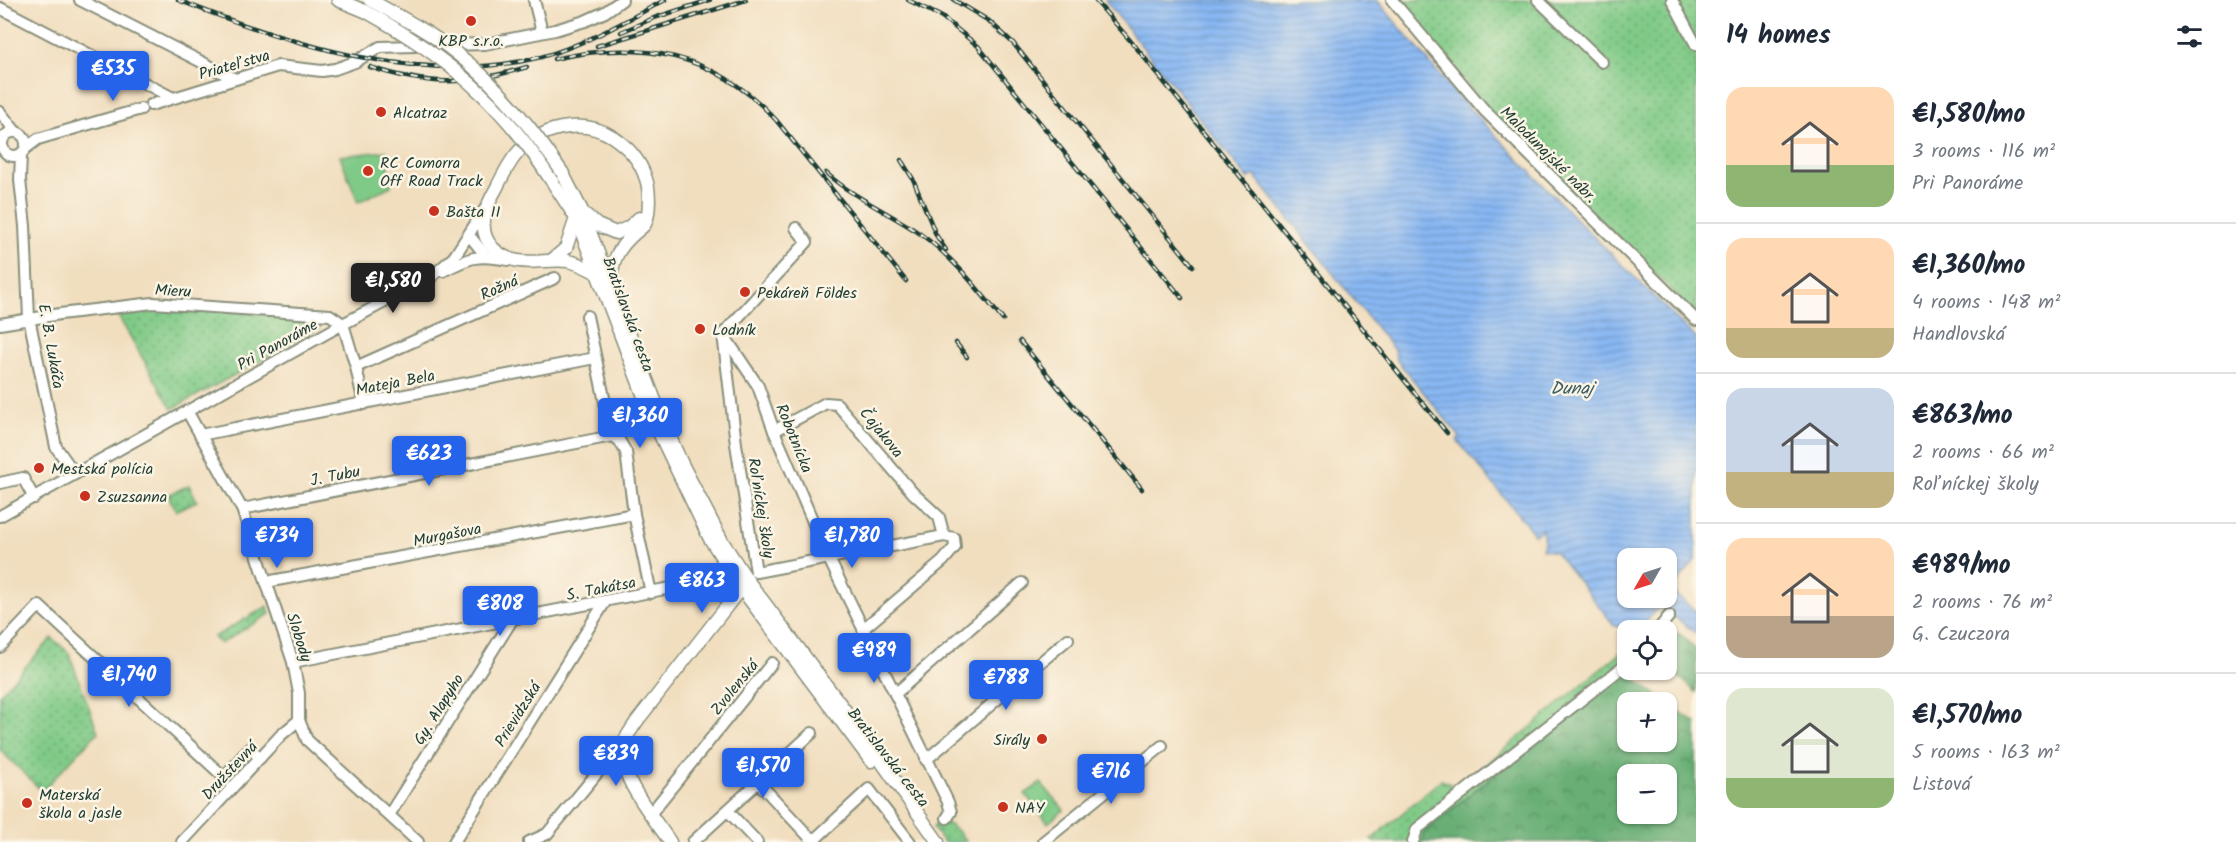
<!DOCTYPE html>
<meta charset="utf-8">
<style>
:root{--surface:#fff;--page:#f6f6f7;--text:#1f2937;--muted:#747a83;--line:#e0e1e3;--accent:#2563eb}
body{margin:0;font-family:Kalam,sans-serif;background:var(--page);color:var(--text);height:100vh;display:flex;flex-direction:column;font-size:22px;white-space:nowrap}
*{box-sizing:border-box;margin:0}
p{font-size:20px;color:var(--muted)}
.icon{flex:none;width:33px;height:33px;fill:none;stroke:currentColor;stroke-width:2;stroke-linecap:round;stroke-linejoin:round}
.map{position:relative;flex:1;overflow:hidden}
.sheet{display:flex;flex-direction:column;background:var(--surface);width:540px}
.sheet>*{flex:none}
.needle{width:39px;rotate:231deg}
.tools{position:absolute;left:1617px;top:548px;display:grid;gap:12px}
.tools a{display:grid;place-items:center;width:60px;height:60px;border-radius:12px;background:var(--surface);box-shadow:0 2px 4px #0004;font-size:30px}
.price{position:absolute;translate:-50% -51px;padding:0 14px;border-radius:6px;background:var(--accent);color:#fff;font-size:20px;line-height:39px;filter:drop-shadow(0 2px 3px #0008)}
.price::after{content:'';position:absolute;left:50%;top:36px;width:18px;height:14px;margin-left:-9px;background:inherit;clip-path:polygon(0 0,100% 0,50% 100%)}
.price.selected{background:#222;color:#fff}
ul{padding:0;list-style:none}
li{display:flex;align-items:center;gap:18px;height:150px;padding:0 30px}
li+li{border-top:2px solid var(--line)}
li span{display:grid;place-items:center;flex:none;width:168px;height:120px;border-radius:18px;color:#555}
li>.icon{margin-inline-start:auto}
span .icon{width:72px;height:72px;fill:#fffc;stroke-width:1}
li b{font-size:26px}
h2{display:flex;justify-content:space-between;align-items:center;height:72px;padding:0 30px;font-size:26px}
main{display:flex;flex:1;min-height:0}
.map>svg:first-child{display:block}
</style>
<main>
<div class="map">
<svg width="1696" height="842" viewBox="0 0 1696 842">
<defs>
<pattern id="green-dots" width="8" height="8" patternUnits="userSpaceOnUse" patternTransform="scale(1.5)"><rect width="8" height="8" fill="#80ca87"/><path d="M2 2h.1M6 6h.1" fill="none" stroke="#68a56f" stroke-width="1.8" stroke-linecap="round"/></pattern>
<pattern id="forest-crowns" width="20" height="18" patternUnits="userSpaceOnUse" patternTransform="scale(1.5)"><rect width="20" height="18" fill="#68ae74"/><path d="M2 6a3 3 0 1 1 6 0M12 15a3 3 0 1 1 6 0" fill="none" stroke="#558f60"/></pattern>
<pattern id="water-rules" width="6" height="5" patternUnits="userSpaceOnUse" patternTransform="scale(1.5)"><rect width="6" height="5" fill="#88b7f3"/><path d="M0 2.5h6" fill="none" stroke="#6f96c6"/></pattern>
</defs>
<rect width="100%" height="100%" fill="#fcf5e5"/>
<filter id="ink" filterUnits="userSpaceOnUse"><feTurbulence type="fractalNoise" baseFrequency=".0167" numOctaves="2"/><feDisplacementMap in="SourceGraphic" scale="12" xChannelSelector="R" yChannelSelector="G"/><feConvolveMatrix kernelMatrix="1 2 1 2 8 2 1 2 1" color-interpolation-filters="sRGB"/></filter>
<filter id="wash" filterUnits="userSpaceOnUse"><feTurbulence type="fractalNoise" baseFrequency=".008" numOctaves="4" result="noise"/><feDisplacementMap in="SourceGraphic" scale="24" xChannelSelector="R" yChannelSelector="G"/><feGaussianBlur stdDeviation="1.35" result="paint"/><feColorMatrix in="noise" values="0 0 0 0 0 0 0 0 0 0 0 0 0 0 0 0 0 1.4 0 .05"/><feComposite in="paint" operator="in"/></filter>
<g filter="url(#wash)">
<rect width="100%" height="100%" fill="#f1debf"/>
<g fill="url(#green-dots)" stroke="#50845e" stroke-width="1.5">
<polygon points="1396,0 1696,0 1696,314 1500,122"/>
<polygon points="162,306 312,318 319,320 321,324 319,329 172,409 114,309"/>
<polygon points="189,485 197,501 176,511 168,495"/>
<polygon points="268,606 270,614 220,644 214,637"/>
<polygon points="52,638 69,653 98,732 42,791 0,750 0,694"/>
<polygon points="1627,647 1627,659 1623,670 1423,832 1423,842 1376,842 1371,840 1441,780 1458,788"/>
<path d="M938 821C951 822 958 832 967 842H943L933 828Z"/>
</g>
<g fill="url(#forest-crowns)" stroke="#447654" stroke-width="1.5" fill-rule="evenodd">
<polygon points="1671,629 1685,638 1696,650 1696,692 1667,666 1667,632"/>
<path d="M1623 670 1666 702H1628V741H1666V702L1696 723V842H1423V833ZM1628 774H1666V813H1628Z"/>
</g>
<g fill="#80ca87" stroke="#50845e" stroke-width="1.5">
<polygon points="387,151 391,186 358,202 340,156"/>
<polygon points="1041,783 1064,810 1048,823 1025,794"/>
</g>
<path fill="url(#water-rules)" stroke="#547a94" stroke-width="1.5" fill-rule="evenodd" d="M1105 0H1377L1456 94 1579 222 1696 338V559L1674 587 1677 596 1696 611V633L1666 611 1658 608 1639 630 1615 626 1555 552 1542 549 1544 543 1542 529 1535 535 1457 440 1460 437 1396 359 1395 351 1254 175 1248 179ZM1628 558H1666V597H1628Z"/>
</g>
<g filter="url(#ink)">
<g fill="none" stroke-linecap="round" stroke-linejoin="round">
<defs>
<g id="minor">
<polyline points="80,0 235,79"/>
<polyline points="534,0 542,32"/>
<polyline points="1392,0 1485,111 1696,320"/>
<polyline points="1538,0 1602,62"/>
<polyline points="1672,0 1696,45"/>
<polyline points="0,8 173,98"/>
<polyline points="151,105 278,66 322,71 335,69 355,62 380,47 485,44 555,30 585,21 605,12 622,0"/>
<polyline points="0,112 16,132"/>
<circle cx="14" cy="144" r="12"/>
<polyline points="26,148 38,139 141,109"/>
<polyline points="21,154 20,180 25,226 29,318 56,447 75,474"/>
<polyline points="469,235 485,255"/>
<path d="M443 271C470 257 478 254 508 260"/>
<polyline points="587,316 612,436 619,440 626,452 634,514 651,593"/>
<polyline points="0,324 60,314 153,303 330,315 343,324"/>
<polyline points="343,324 356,367 364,404"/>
<polyline points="723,334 758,386 774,431 829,559 948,802 951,812 947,818"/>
<polyline points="356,367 555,278"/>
<polyline points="187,411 242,509 293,662 299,693 299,720 307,740 418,842"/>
<polyline points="774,431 826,403 837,404 913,493 939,517 944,536"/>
<polyline points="200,435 595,358"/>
<polyline points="0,483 23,478 34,498"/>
<polyline points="242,509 612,436"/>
<polyline points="0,516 343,324 430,278 454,257 485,209"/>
<polyline points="756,572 736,444 723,334 807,242 796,228"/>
<polyline points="756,572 944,536 954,538 955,547 943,561 863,629"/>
<polyline points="266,582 634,514"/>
<polyline points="1658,630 1669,616"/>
<polyline points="0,647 39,606 224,777 250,748 260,758"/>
<polyline points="293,662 701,582"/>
<polyline points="895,694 1022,583"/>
<polyline points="926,760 1068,639"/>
<polyline points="759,783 814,842"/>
<polyline points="728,811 757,842"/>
<polyline points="651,813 772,663"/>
<polyline points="389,815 512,620"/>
<polyline points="813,841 869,789 910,842"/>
<polyline points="182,842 281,735 299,720"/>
<polyline points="454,842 605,602"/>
<polyline points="529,842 547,834 612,755 623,745"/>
<polyline points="693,842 812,733"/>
<polyline points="1043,842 1162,746"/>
<polyline points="1413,842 1417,829 1628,663"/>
</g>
<g id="major">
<polyline points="338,0 365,11"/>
<polyline points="562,172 582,211 664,424 682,464 722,541 748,581 850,717 938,842"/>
<polyline points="551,180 576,218 653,420 709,537 741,588 871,761"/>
<polyline points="586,215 597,225 616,233 629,227 639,218"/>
<polyline points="552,260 566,248 576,218"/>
<path d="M597 273C588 268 578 263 568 261 542 258 516 270 494 249 475 231 486 206 497 187 502 177 508 165 515 156 538 127 582 117 613 137 629 148 640 160 646 179 650 190 650 214 645 224 643 227 637 231 635 233 620 246 611 260 612 280"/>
<path d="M670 842C655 819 616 775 623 746 625 737 632 729 637 721L745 583"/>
</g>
</defs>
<use href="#minor" stroke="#888e7a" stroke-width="14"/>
<use href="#major" stroke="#888e7a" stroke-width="15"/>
<use href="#minor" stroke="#fff" stroke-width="10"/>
<use href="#major" stroke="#fff" stroke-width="12"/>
<defs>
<g id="rail">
<path d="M178 0C288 44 422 87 541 57 585 45 625 21 665 0"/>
<polyline points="908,0 942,17 978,46 1182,298"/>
<polyline points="954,0 989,21 1013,43 1193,266"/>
<polyline points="1095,0 1135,46 1447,433"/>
<polyline points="621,32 654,18 710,0"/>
<polyline points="597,46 746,0"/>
<path d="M554 59C640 39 715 53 776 120L906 281"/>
<path d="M370 67C431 87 466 85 527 67"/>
<polyline points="901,160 913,179 936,235 946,250"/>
<path d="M826 173C854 198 888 212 919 233 953 257 977 288 1003 320"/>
<polyline points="1020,341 1142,489"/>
<polyline points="956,343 967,357"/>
</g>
</defs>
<use href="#rail" stroke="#1f3d34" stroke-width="4.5"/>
<use href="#rail" stroke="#fcf5e5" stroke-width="2" stroke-dasharray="7" stroke-linecap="butt"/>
<defs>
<g id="major-bridge">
<path d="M370 0C399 16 430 32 456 53 497 84 533 129 562 172"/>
<path d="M365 11C446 56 501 101 551 180"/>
</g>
</defs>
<use href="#major-bridge" stroke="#888e7a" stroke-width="15" stroke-linecap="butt"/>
<use href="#major-bridge" stroke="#fff" stroke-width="12"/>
</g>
</g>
<g fill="#c8321e" stroke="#fcf5e5" stroke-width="2">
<circle cx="471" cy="21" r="6"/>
<circle cx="381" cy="112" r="6"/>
<circle cx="368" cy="171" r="6"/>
<circle cx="434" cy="211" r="6"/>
<circle cx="745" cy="292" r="6"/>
<circle cx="700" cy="329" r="6"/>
<circle cx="39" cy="468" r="6"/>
<circle cx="85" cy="496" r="6"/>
<circle cx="1042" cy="739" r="6"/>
<circle cx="27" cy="803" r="6"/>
<circle cx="1003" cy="807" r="6"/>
</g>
<g text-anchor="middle" stroke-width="5" stroke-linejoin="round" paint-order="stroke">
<g font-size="16" fill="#1f3d34" stroke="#fcf5e5" text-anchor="start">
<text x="471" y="46" text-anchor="middle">KBP s.r.o.</text>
<text x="393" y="118">Alcatraz</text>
<text x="380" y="168">RC Comorra<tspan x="380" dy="18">Off Road Track</tspan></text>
<text x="446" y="217">Bašta II</text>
<text x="757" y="298">Pekáreň Földes</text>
<text x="712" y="335">Lodník</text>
<text x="51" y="474">Mestská polícia</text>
<text x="97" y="502">Zsuzsanna</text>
<text x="1030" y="745" text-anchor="end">Sirály</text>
<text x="39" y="800">Materská<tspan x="39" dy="18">škola a jasle</tspan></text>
<text x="1015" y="813">NAY</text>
</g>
<g font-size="16" fill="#1f3d34" stroke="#fcf5e5">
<text transform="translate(234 64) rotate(-16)" y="6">Priateľstva</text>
<text transform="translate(1549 154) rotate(45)" y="6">Malodunajské nábr.</text>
<text transform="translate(499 287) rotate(-24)" y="6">Rožná</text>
<text transform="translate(173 290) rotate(3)" y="6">Mieru</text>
<text transform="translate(629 314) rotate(70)" y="6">Bratislavská cesta</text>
<text transform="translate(277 344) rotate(-29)" y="6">Pri Panoráme</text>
<text transform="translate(52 346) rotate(80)" y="6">E. B. Lukáča</text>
<text transform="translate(395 382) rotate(-11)" y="6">Mateja Bela</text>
<text transform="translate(882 432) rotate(51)" y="6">Čajakova</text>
<text transform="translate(795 438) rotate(68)" y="6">Robotnícka</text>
<text transform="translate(335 475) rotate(-11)" y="6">J. Tubu</text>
<text transform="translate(762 508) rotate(81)" y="6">Roľníckej školy</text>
<text transform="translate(447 534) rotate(-11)" y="6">Murgašova</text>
<text transform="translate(601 588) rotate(-11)" y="6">S. Takátsa</text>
<text transform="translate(300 637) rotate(72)" y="6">Slobody</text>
<text transform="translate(734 687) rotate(-51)" y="6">Zvolenská</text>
<text transform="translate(438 709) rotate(-58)" y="6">Gy. Alapyho</text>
<text transform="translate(517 714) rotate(-58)" y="6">Prievidzská</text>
<text transform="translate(889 757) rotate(52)" y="6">Bratislavská cesta</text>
<text transform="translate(229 770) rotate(-47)" y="6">Družstevná</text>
</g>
<g font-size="18" font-style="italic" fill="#395c64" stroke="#fcf5e5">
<text x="1572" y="394">Dunaj</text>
</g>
</g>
</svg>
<div class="tools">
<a><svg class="needle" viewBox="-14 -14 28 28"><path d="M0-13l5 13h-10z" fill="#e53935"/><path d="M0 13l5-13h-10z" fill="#747a83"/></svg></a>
<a><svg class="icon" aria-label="locate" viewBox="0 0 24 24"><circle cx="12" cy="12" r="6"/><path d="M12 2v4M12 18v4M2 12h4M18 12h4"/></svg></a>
<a>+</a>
<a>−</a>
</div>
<b class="price" style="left:113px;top:102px">€535</b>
<b class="price selected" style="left:393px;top:314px">€1,580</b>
<b class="price" style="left:640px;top:449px">€1,360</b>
<b class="price" style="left:429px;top:487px">€623</b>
<b class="price" style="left:277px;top:569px">€734</b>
<b class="price" style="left:852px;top:569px">€1,780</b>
<b class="price" style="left:702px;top:614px">€863</b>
<b class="price" style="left:500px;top:637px">€808</b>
<b class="price" style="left:874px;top:684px">€989</b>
<b class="price" style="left:129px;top:708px">€1,740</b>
<b class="price" style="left:1006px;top:711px">€788</b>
<b class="price" style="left:616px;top:787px">€839</b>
<b class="price" style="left:763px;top:799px">€1,570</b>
<b class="price" style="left:1111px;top:805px">€716</b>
</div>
<section class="sheet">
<h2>14 homes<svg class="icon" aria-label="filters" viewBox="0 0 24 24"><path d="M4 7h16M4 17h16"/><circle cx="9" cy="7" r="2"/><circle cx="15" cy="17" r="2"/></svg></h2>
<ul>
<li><span style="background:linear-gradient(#ffd9b3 65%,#8fb573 0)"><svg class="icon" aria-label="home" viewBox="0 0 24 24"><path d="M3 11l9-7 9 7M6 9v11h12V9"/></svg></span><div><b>€1,580/mo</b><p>3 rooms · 116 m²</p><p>Pri Panoráme</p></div></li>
<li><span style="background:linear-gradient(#ffd9b3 75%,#c2b280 0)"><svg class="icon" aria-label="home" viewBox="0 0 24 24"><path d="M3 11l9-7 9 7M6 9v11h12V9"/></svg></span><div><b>€1,360/mo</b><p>4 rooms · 148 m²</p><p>Handlovská</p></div></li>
<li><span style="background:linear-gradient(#c9d6e8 70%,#c2b280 0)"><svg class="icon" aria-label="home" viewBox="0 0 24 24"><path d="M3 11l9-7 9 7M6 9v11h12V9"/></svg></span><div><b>€863/mo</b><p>2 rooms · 66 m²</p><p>Roľníckej školy</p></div></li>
<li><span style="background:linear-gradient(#ffd9b3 65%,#b9a48a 0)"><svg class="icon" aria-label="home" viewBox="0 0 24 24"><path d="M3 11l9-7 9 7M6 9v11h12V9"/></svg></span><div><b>€989/mo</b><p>2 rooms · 76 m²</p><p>G. Czuczora</p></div></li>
<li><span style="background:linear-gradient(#dfe7d0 75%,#8fb573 0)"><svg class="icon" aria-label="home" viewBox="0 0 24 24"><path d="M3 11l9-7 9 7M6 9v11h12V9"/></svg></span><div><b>€1,570/mo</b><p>5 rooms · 163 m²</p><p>Listová</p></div></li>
</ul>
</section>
</main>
